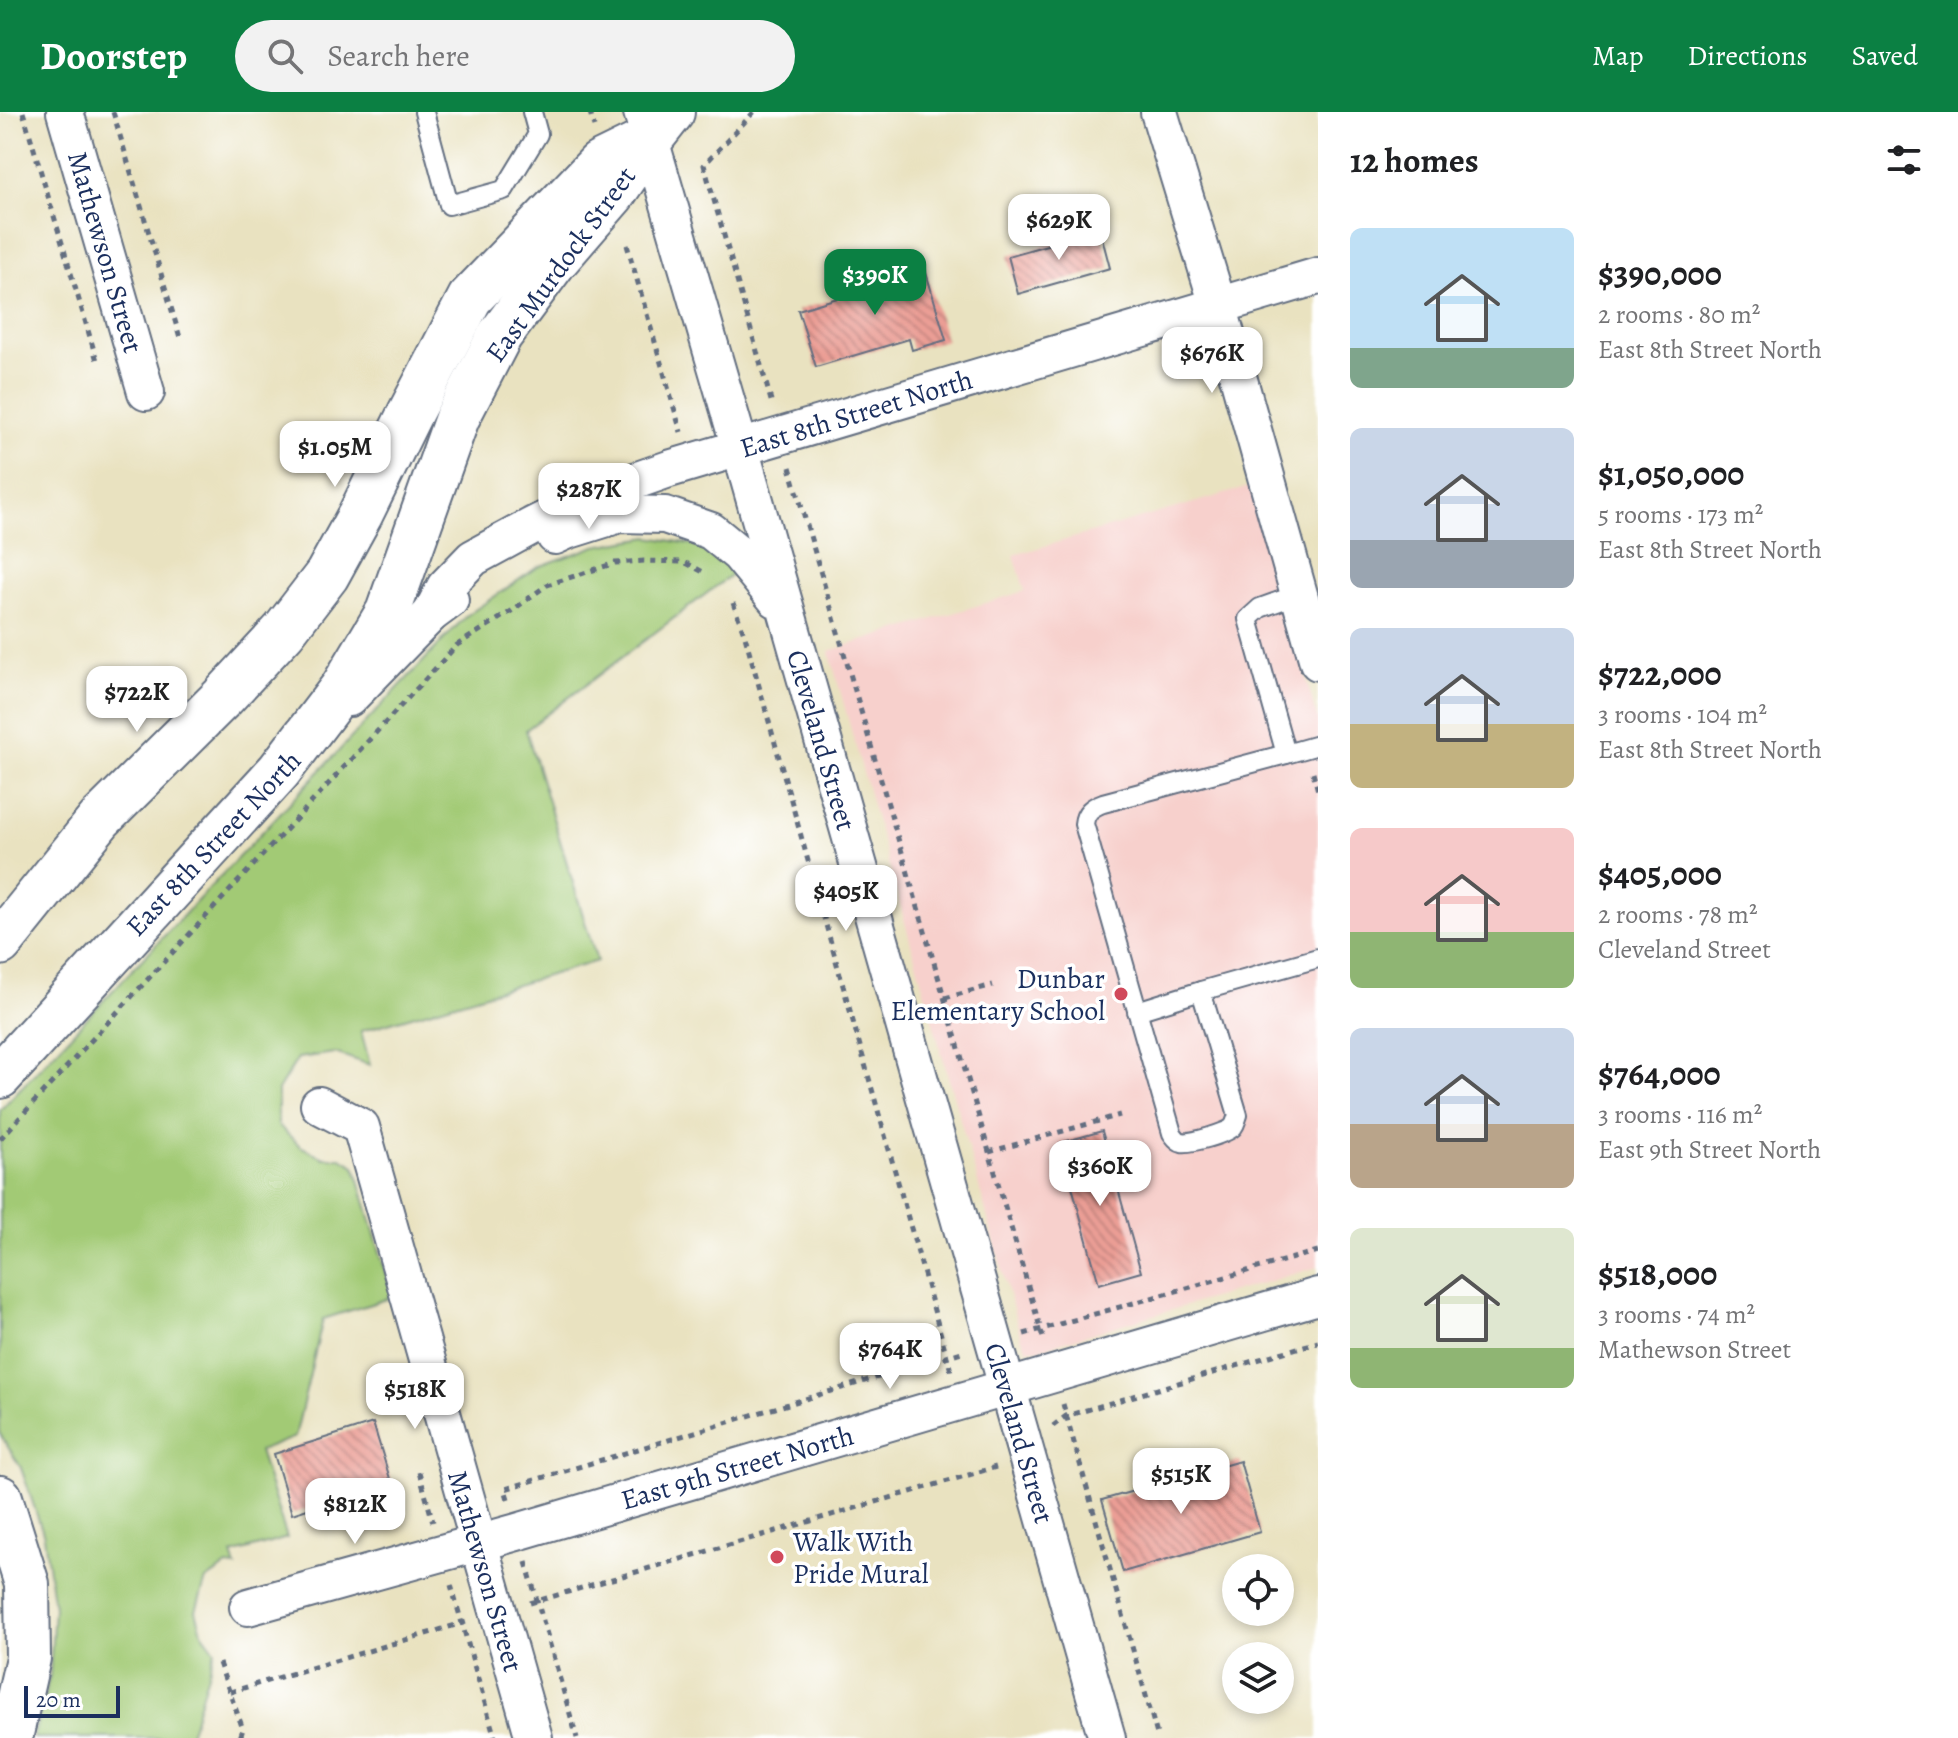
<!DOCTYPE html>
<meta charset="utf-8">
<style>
:root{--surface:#fff;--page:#f2f2f2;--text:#202124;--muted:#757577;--accent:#0b8043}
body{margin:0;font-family:Alegreya,serif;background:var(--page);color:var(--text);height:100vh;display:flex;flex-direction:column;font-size:30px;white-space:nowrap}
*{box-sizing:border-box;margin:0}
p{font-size:26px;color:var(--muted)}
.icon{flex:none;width:44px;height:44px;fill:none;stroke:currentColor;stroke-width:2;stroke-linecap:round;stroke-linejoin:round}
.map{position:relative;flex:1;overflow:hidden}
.panel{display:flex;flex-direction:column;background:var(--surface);width:640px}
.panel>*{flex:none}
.buttons{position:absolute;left:1222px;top:1442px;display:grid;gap:16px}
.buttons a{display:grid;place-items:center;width:72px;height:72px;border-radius:50%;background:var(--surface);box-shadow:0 4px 12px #0003;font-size:40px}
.scale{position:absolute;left:24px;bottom:20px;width:96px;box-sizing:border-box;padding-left:8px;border:4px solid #1b2f5e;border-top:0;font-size:22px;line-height:28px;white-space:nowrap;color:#1b2f5e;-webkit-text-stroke:6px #fff;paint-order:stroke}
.price{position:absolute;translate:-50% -68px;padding:0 18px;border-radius:16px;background:#fff;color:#222;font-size:26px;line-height:52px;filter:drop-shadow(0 2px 4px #0008)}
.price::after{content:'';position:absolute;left:50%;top:48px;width:24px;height:18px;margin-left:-12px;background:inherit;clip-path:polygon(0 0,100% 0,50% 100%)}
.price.current{background:var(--accent);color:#fff}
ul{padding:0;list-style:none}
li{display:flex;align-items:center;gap:24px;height:200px;padding:0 32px}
li span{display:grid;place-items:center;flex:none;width:224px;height:160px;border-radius:12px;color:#555}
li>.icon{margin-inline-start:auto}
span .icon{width:96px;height:96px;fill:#fffc;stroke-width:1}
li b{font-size:34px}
h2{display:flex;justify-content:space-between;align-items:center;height:96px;padding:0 32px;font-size:34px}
header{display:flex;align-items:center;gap:48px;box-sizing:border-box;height:112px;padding:0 40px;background:var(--accent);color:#fff}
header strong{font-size:38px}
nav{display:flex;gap:44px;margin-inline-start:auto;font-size:28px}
.search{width:560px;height:72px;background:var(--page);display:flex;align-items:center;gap:20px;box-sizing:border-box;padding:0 28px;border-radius:44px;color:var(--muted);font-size:30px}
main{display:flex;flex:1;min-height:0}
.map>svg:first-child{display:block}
</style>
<header>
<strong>Doorstep</strong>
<div class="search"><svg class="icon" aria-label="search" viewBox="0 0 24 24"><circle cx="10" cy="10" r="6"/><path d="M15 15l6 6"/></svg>Search here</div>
<nav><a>Map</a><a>Directions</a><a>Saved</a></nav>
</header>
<main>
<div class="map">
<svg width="1318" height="1626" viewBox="0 0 1318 1626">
<defs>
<pattern id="building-back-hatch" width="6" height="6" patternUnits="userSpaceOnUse" patternTransform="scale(2)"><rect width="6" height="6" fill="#eb9e95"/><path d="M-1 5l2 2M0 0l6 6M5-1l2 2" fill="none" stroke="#be817d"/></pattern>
</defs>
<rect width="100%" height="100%" fill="#fff"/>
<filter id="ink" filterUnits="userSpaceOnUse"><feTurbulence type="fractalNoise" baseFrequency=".0125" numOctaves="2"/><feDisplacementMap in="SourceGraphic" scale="16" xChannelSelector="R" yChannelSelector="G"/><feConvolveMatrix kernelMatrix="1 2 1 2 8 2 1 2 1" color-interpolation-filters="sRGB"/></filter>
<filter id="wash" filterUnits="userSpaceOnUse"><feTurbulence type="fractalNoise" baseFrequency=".006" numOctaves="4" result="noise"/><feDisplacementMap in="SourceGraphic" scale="32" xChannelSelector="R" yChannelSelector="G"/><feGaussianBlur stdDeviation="1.8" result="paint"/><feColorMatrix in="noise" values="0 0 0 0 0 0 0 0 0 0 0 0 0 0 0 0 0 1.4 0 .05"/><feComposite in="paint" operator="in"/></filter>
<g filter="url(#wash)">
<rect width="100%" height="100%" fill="#e9e2c0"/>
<polygon fill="#f7d0cc" points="1252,374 1318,609 1318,1155 1039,1237 1027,1237 1021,1225 829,539 1025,479 1014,443"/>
<polygon fill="#a2ca75" stroke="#5e7c6a" stroke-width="2" points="649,425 702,434 735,460 526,618 597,849 361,919 370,953 335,941 298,946 278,978 278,1013 300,1034 324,1046 341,1046 355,1054 393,1185 323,1207 295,1325 259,1339 287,1426 232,1442 236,1455 227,1454 206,1468 196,1499 202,1520 215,1538 189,1626 33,1626 50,1563 54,1495 44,1424 21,1356 0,1322 0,998 466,504 538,455 596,434"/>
<g id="blocks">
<g fill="url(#building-back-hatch)">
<polygon points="1100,118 1110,156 1018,182 1008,144"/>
<polygon points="922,147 946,228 912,238 909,227 816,255 798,198 887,171 883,159"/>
<polygon points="1102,1019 1141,1160 1099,1172 1060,1031"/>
<polygon points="373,1311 391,1370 292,1402 274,1342"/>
<polygon points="1240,1349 1260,1420 1123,1460 1102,1388"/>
</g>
</g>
</g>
<g filter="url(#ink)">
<use href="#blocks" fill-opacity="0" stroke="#636e80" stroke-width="2"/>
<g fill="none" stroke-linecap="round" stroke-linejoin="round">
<defs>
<g id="service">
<polyline points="424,0 449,93 504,78 538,22 532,0"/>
<path d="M1299 482 1260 496 1248 507 1286 642 1103 691C1092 695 1085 700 1084 712L1172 1021C1175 1025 1177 1029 1182 1030 1190 1032 1228 1021 1233 1015 1236 1011 1236 1008 1238 1003L1201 879 1318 846"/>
<polyline points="1286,642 1318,633"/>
<polyline points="1137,899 1201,879"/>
</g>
<g id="minor">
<polyline points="65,0 146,280"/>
<polyline points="642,0 740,336 1107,1626"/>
<polyline points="1159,0 1218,193 1318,550"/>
<polyline points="555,424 566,419 620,402 665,403 711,419 739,442 776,487"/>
<polyline points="431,502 445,475 473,446 532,414 592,384 669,357 1318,164"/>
<polyline points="349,586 431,502 450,488"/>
<polyline points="319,993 361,1015 534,1626"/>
<polyline points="248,1495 517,1420 1318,1184"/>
</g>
<g id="tertiary">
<polyline points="0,831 100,707 223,585 284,519 327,463 360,403 410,301 470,186 599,52 644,30"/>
<polyline points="0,964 279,659 343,575 388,500 457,306 500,223 555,149 613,82 650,28 672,0"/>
</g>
<polyline id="motorway" points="0,1386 27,1472 28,1546 10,1626"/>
</defs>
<use href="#service" stroke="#636e80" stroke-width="22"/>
<use href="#minor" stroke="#636e80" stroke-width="40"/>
<use href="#tertiary" stroke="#636e80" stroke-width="48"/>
<use href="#motorway" stroke="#636e80" stroke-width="48"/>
<g stroke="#636e80" stroke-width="5" stroke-dasharray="6 6" stroke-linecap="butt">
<polyline points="23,0 98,252"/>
<polyline points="113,0 181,229"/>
<polyline points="590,0 594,15"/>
<polyline points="754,0 704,53 772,292"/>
<polyline points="627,133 681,320"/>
<polyline points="790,355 1044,1229"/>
<polyline points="733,491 745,524 951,1259"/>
<polyline points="1313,660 1318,679"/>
<polyline points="945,886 993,873"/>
<polyline points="0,1027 457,533 510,500 547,473 615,451 644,449 684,450 707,462"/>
<polyline points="989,1040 1120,1003"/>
<polyline points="1024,1222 1318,1139"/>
<polyline points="1063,1292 1158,1626"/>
<polyline points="1053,1314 1066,1304 1318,1230"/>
<polyline points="419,1360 433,1410"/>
<polyline points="508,1387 505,1377 965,1239"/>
<polyline points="526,1450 577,1626"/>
<polyline points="451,1473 495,1626"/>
<polyline points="530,1491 996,1355"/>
<polyline points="219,1551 243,1617 240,1626"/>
<polyline points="230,1580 466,1510"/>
</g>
<use href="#service" stroke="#fff" stroke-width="18"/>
<use href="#minor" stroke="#fff" stroke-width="36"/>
<use href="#tertiary" stroke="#fff" stroke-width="44"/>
<use href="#motorway" stroke="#fff" stroke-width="44"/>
</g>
</g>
<g fill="#d1495b" stroke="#fff" stroke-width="3">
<circle cx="1121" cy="882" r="8"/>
<circle cx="777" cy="1445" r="8"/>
</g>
<g text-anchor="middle" stroke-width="7" stroke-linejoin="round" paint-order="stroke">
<g font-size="28" fill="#1b2f5e" stroke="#fff">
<text transform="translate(106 140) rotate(74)" y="10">Mathewson Street</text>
<text transform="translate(560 152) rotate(-54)" y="10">East Murdock Street</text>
<text transform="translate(856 301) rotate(-17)" y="10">East 8th Street North</text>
<text transform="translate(822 628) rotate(74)" y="10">Cleveland Street</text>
<text transform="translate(213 731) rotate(-47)" y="10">East 8th Street North</text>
<text transform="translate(1020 1321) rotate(74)" y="10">Cleveland Street</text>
<text transform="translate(737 1355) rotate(-16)" y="10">East 9th Street North</text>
<text transform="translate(486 1459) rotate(74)" y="10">Mathewson Street</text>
</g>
<g font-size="28" fill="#1b2f5e" stroke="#fff" text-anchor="end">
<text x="1105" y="876">Dunbar<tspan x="1105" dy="32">Elementary School</tspan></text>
<text x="793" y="1439" text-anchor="start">Walk With<tspan x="793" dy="32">Pride Mural</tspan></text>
</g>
</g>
</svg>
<div class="buttons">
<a><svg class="icon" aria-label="locate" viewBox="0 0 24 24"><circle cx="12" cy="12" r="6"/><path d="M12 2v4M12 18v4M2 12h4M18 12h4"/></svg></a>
<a><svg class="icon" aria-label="layers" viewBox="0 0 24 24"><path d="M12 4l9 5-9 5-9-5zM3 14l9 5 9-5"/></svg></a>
</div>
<div class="scale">20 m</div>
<b class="price" style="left:1059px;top:150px">$629K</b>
<b class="price current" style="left:875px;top:205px">$390K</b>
<b class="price" style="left:1212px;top:283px">$676K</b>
<b class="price" style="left:335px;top:377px">$1.05M</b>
<b class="price" style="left:589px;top:419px">$287K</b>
<b class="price" style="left:137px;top:622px">$722K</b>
<b class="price" style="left:846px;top:821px">$405K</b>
<b class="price" style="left:1100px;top:1096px">$360K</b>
<b class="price" style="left:890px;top:1279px">$764K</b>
<b class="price" style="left:415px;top:1319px">$518K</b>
<b class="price" style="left:1181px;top:1404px">$515K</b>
<b class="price" style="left:355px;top:1434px">$812K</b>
</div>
<section class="panel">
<h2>12 homes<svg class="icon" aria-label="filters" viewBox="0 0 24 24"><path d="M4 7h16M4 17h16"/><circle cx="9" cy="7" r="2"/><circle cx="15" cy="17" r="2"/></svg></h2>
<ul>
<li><span style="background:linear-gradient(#bfe0f5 75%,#7fa58c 0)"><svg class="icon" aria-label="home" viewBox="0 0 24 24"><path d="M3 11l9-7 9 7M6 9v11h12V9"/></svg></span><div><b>$390,000</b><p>2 rooms · 80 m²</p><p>East 8th Street North</p></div></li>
<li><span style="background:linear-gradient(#c9d6e8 70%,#9aa5b1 0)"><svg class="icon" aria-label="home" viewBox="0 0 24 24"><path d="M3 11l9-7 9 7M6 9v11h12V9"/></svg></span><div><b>$1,050,000</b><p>5 rooms · 173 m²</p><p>East 8th Street North</p></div></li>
<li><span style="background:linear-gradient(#c9d6e8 60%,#c2b280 0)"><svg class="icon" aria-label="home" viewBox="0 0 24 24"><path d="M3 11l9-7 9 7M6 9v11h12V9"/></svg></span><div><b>$722,000</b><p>3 rooms · 104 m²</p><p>East 8th Street North</p></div></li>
<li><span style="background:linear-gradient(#f6c9c9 65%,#8fb573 0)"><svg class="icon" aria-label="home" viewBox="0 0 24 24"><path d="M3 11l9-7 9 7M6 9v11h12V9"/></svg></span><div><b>$405,000</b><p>2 rooms · 78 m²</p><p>Cleveland Street</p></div></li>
<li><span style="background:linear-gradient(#c9d6e8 60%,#b9a48a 0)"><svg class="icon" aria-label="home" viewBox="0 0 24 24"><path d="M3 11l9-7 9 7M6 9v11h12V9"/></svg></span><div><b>$764,000</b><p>3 rooms · 116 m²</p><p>East 9th Street North</p></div></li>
<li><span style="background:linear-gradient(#dfe7d0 75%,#8fb573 0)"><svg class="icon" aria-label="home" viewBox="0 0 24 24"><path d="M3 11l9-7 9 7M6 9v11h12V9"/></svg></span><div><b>$518,000</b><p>3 rooms · 74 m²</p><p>Mathewson Street</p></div></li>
</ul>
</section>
</main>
